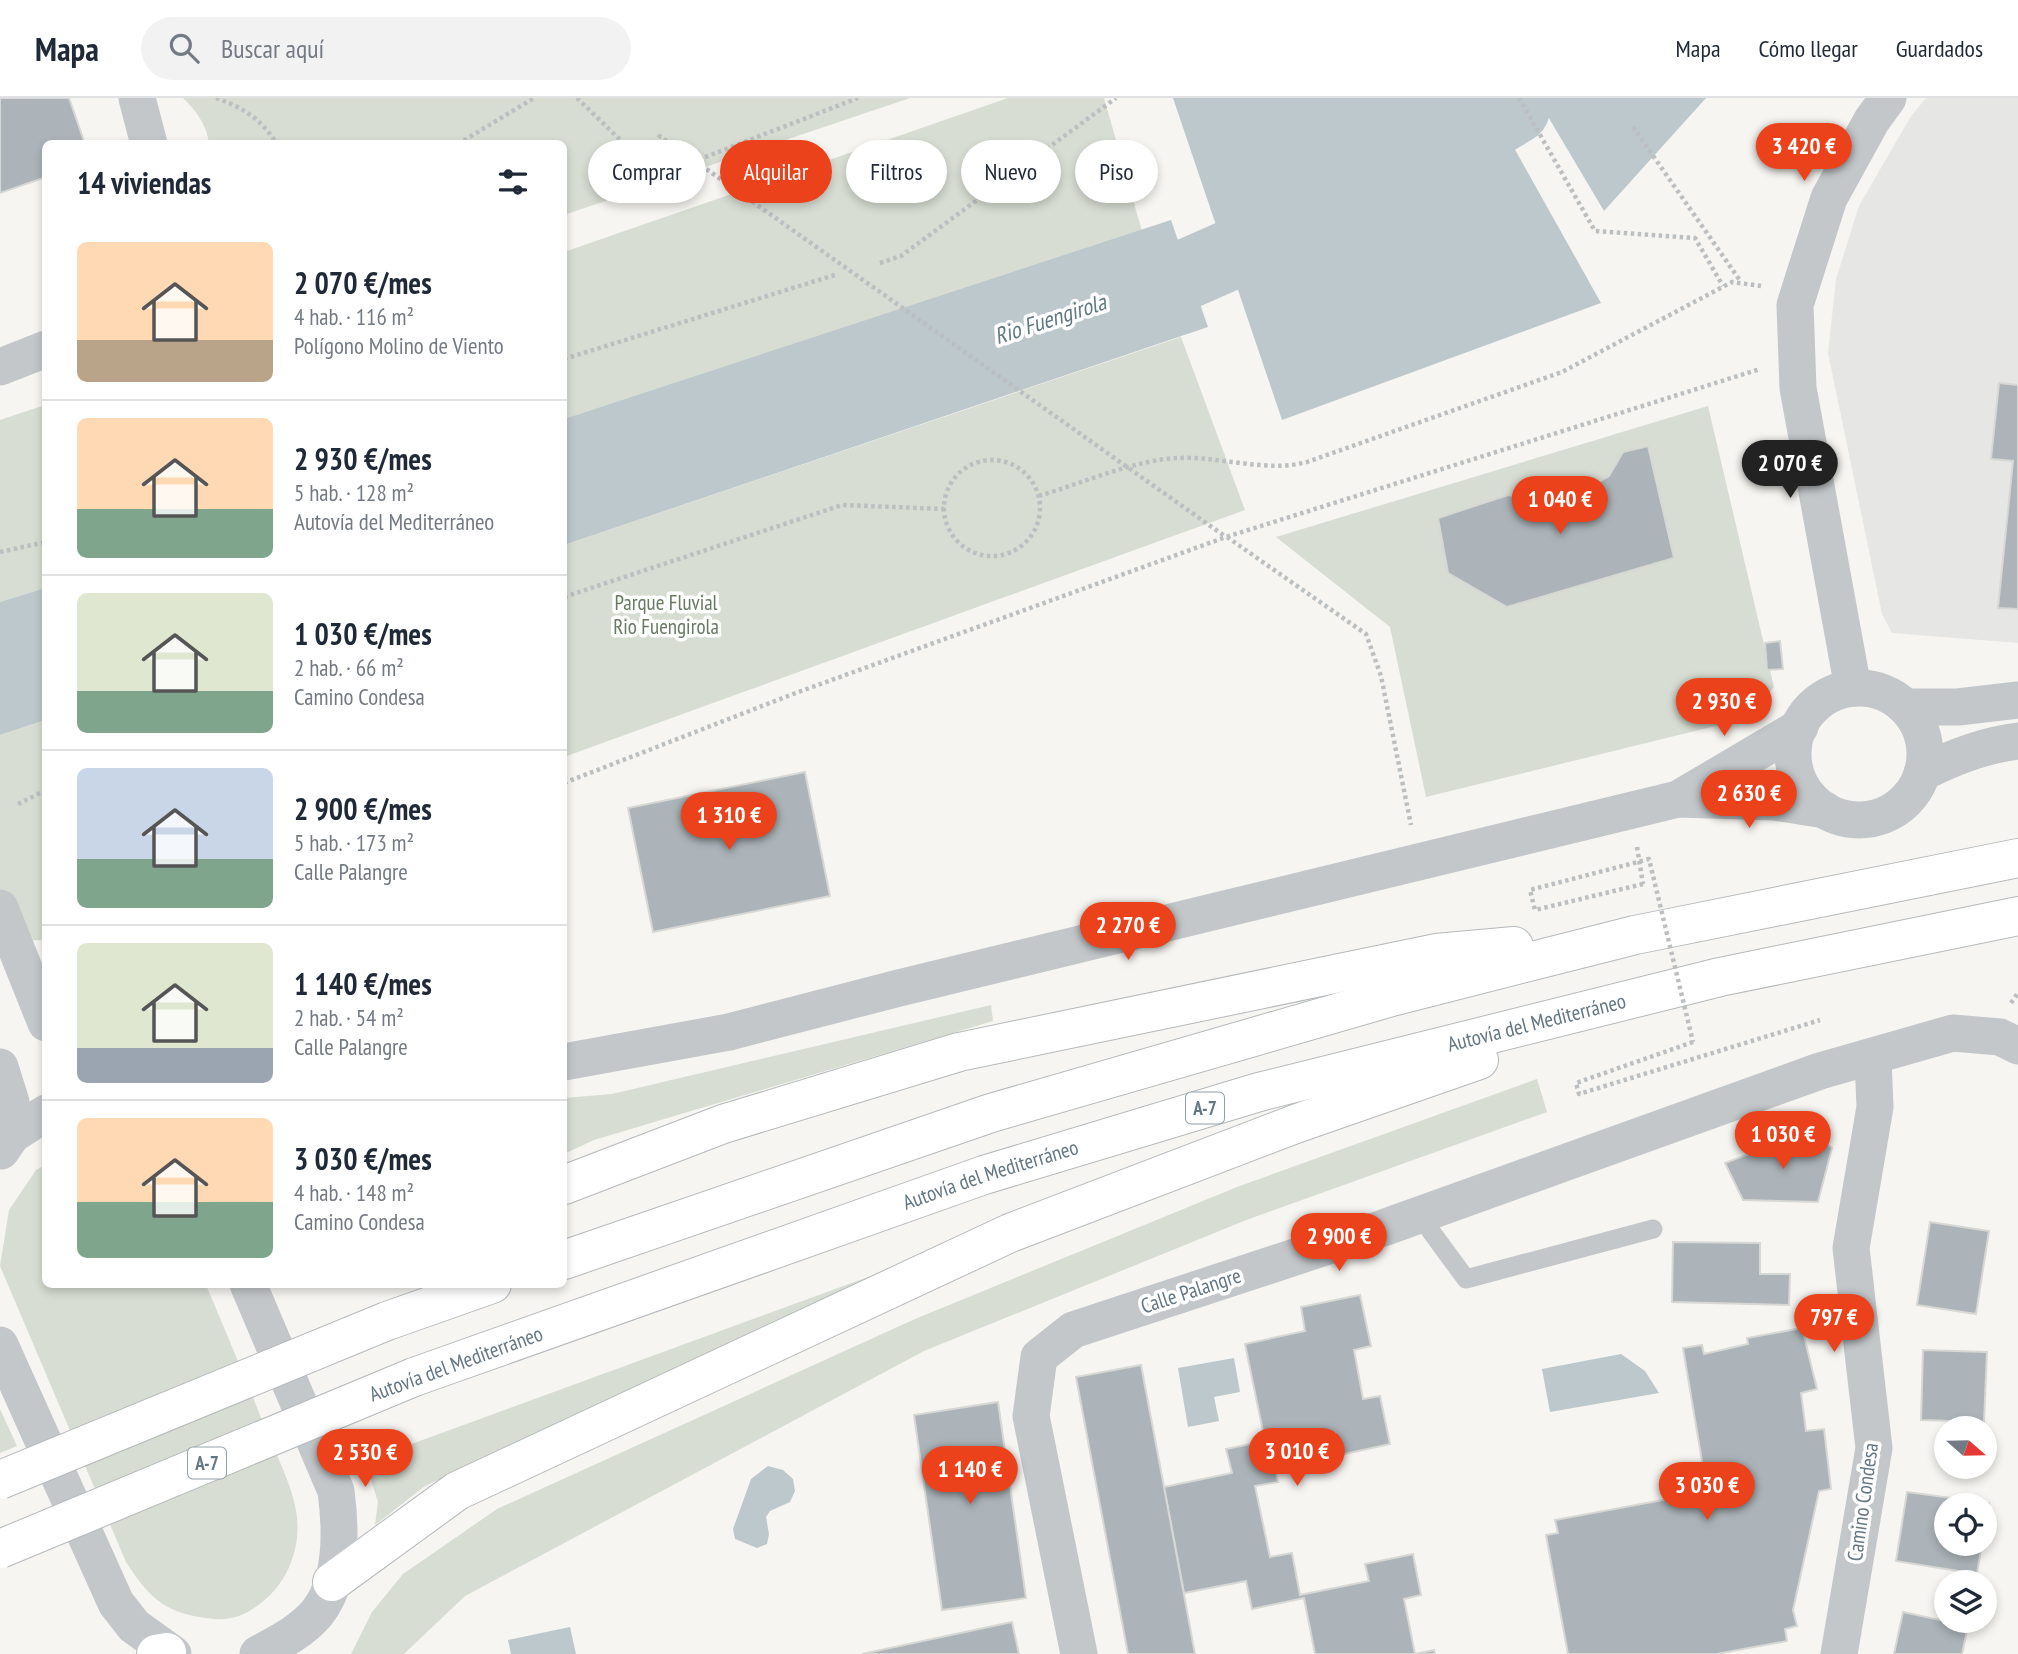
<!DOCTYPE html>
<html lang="es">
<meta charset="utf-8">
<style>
:root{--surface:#fff;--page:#f2f2f3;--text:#1f2937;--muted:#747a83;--line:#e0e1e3;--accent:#ec421b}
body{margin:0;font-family:"PT Sans Narrow",sans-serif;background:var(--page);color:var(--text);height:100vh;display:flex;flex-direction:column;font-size:26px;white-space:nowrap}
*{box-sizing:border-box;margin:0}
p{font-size:23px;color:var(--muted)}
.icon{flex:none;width:38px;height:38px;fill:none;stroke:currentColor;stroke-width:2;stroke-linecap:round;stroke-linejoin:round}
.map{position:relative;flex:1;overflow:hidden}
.side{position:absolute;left:42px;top:42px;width:525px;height:1148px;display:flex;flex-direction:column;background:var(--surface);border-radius:10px;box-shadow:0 4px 10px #0003}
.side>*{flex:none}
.top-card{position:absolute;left:588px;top:42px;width:665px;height:63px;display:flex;gap:14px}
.needle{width:46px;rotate:110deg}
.fabs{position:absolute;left:1934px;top:1318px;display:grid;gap:14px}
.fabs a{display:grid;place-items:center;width:63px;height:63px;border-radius:50%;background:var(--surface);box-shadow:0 4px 10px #0003;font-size:35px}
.price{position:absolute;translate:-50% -60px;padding:0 16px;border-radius:24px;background:var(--accent);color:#fff;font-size:23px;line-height:46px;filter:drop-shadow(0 2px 4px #0008)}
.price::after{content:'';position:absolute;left:50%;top:42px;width:21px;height:16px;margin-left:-10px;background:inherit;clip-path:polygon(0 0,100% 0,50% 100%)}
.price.on{background:#222;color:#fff}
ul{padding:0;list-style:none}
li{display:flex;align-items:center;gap:21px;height:175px;padding:0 35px}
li+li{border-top:2px solid var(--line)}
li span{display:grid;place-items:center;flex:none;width:196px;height:140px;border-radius:10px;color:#555}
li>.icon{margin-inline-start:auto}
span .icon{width:84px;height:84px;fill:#fffc;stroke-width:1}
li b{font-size:30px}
h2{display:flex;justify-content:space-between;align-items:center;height:84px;padding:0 35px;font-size:30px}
.chip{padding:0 24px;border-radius:32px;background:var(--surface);box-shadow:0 4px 10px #0003;font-size:24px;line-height:63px}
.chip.on{background:var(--accent);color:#fff}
header{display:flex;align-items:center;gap:42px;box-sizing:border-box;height:98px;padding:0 35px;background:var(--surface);border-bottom:2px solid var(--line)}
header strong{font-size:33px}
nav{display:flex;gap:38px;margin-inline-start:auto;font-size:24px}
.search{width:490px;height:63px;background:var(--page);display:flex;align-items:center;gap:18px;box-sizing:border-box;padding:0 24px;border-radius:38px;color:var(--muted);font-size:26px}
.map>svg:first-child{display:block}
</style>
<header>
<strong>Mapa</strong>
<div class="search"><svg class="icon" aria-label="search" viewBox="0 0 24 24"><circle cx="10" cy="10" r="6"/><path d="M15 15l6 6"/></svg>Buscar aquí</div>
<nav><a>Mapa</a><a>Cómo llegar</a><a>Guardados</a></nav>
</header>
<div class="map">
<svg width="2018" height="1556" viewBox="0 0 2018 1556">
<rect width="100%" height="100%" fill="#f6f5f1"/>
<polygon fill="#e6e7e5" points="1926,0 2018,0 2018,545 1892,535 1882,516 1828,255 1836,181 1859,108 1911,18"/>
<g fill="#d7ddd2">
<path d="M183 0H910L564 117V46L209 45C207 28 196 12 183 0Z"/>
<polygon points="1008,0 1104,0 1142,133 564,321 564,154"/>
<polygon points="1181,239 1245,412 564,659 564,447"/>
<polygon points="45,307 45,490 0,504 0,322"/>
<polygon points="1708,308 1774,589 1748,620 1426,699 1390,529 1276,439"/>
<polygon points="45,622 45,842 0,843 0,637"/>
<polygon points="991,907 993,923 594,1042 564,1056 564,1000 612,996"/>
<polygon points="1537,981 1547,1014 1249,1121 924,1253 465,1498 404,1556 351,1556 372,1514 403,1476 497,1411 915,1221 1237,1089"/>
<path d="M45 1067 46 1186 206 1187C227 1236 247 1285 267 1334 278 1361 294 1391 297 1419 300 1448 290 1477 270 1497 253 1513 238 1523 214 1521 167 1516 151 1503 126 1464L0 1168 9 1112 36 1072Z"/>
<polygon points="909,1164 425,1388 375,1427 378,1404 365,1363"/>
<polygon points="0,1311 17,1348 0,1355"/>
</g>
<g fill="#bcc8cc">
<polygon points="1173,0 1486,0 1601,205 1282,322"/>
<polygon points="1537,0 1706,0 1604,113"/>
<polygon points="1171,122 1208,229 564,447 564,321"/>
<polygon points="45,490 45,622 0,637 0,504"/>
<polygon points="1621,1256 1645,1273 1659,1295 1550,1314 1542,1271"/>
<polygon points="1234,1260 1240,1294 1214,1299 1219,1323 1188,1329 1178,1270"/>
<polygon points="768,1368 783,1372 793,1381 795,1393 790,1404 770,1413 766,1419 769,1436 767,1446 757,1450 735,1441 733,1431 751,1381"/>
<polygon points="570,1529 576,1556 511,1556 508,1542"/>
</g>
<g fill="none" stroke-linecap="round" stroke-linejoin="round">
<g stroke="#bcc8cc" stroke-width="70">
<polyline points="1417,69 1515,11"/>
<polyline points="1098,205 1189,175 1316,119"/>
</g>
</g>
<g fill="#acb4b9" stroke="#d7d7d4" stroke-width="2">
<polygon points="0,0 69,0 85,46 46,46 46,79 0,95"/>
<polygon points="1999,285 2018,287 2018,511 1998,510 2013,363 1991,361"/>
<polygon points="1648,348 1674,460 1507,509 1448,475 1438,420 1508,397 1538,403 1566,402 1609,378 1623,354"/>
<polygon points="1780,543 1783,571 1767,572 1765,545"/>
<polygon points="805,674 830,798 653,834 628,710"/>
<polygon points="1799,1037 1819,1040 1832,1050 1818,1104 1743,1102 1725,1065"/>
<polygon points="1930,1124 1989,1133 1976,1216 1917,1207"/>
<polygon points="1673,1144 1760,1145 1760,1176 1790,1176 1789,1207 1672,1204"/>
<polygon points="1360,1197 1371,1248 1354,1252 1363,1301 1380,1298 1390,1346 1340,1357 1335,1335 1270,1348 1278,1384 1255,1388 1270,1459 1292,1455 1300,1497 1369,1483 1365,1466 1413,1456 1421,1497 1404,1501 1415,1556 1434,1552 1435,1556 1315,1556 1304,1500 1252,1511 1246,1483 1184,1495 1164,1389 1232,1375 1226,1351 1265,1343 1245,1246 1305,1233 1301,1209"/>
<polygon points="1802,1230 1817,1291 1801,1295 1806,1333 1824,1331 1831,1391 1819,1393 1793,1512 1797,1528 1785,1531 1787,1543 1716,1556 1568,1556 1546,1437 1558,1435 1555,1422 1706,1394 1707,1402 1723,1399 1721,1386 1706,1387 1683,1250 1702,1247 1704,1256 1748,1246 1747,1240"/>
<polygon points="1923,1252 1987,1254 1984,1324 1921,1322"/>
<polygon points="1141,1267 1164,1389 1195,1556 1128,1556 1076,1279"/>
<polygon points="998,1304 1026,1500 942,1512 914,1317"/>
<polygon points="1907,1394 1989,1405 1984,1431 1984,1407 1946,1407 1946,1446 1982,1446 1977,1476 1896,1463"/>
<polygon points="1903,1514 1968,1528 1962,1556 1894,1556"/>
<polygon points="1012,1524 1019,1556 862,1556"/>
</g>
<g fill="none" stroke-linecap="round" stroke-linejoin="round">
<defs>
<g id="motorway">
<polyline points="564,1087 723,1026 959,954 1436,855 1514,848"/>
<polyline points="564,1162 991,1015 1395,898 1635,837 2018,760"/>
<polyline points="387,1223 492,1186"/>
<path id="s1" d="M414 1279 984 1077 1259 994 1720 879 2018 818"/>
<polyline points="332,1484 457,1393 1010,1135 1298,1025 1479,962"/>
<polyline points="156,1556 167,1554"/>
</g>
</defs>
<use href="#motorway" stroke="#b5b9bc" stroke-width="40"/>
<g stroke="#bcbfc1" stroke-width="4.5" stroke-dasharray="3.5 3.5" stroke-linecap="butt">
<path d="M216 0C244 10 261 21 277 46"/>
<polyline points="577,0 642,63 660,38 695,63 858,0"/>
<polyline points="1519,0 1595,133 1695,140 1723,188"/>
<polyline points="1633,29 1741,184"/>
<polyline points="458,46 534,0"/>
<polyline points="880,165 901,158 1116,0"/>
<polyline points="564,261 838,176"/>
<circle cx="992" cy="410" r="48"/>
<path d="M1039 398C1079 386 1138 361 1178 360 1220 358 1267 375 1307 364L1562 274 1732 184 1761 188"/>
<polyline points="1227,439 1366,536 1381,578 1411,727"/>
<polyline points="0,454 46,444"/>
<polyline points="564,499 842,407 945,411"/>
<polyline points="564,685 793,596 1226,439 1760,271"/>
<polyline points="18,706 46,692"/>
<polyline points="1637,749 1643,786"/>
<polyline points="2011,905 2018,895"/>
<polyline points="1693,944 1576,985 1579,996 1820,922"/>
</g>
<polyline stroke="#c3c7ca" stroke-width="19" points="1419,1117 1466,1181 1653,1131"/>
<g stroke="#c3c7ca" stroke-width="37">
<polyline points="137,0 149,46"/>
<polyline points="0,269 46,251"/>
<polyline points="1853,590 1798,290 1795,207 1829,100 1872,22 1888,0"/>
<circle cx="1859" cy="656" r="66"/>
<polyline points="1906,609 1958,609 2018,602"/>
<path d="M1922 675C1953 659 1984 647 2018 643"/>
<polyline points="1678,701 1774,704 1825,712"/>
<polyline points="0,810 46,925"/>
<polyline points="564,964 729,934 899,890 1678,701 1800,629"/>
<polyline points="0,969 11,1004 12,1037"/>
<polyline points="1,1053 12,1037 46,1015"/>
<path d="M248 1186 336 1393C341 1431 343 1483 317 1515 301 1534 278 1545 258 1556"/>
<polyline points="0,1247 116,1505 134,1528 173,1556"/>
<polyline points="1079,1556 1031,1318 1039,1259 1073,1232 1383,1130 1820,973 1953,935 2000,939 2018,948"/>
<polyline points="1839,1556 1874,1350 1851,1150 1875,1009 1873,960"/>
</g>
<use href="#motorway" stroke="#fff" stroke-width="38"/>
<defs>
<g id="motorway-bridge">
<polyline points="0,1382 387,1223"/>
<polyline points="0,1451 414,1279"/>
</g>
</defs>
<use href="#motorway-bridge" stroke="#b5b9bc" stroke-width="40" stroke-linecap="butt"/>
<g stroke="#bcbfc1" stroke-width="4.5" stroke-dasharray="3.5 3.5" stroke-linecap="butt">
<polyline points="695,63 1226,439"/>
<polyline points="1643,786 1535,812 1530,792 1649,761 1693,944"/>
</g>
<use href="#motorway-bridge" stroke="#fff" stroke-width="38"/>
</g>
<g text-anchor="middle" stroke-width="7" stroke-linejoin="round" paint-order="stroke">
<g fill="#fff" stroke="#92a0a9" stroke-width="2">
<rect x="1186" y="994.5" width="38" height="31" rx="5"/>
<rect x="188" y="1349.5" width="38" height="31" rx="5"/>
</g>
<g font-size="19" font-weight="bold" fill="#637784">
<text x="1205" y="1017">A-7</text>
<text x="207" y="1372">A-7</text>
</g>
<g font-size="21" fill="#687b62" stroke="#fff">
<text x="666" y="512">Parque Fluvial<tspan x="666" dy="24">Rio Fuengirola</tspan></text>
</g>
<g font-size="21" fill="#637784" stroke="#fff">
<text dy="7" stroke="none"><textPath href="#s1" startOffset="1178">Autovía del Mediterráneo</textPath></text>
<text dy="7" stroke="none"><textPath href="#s1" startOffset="611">Autovía del Mediterráneo</textPath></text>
<text transform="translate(1191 1193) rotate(-18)" y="7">Calle Palangre</text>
<text transform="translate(456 1266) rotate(-20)" y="7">Autovía del Mediterráneo</text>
<text transform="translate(1863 1404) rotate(-82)" y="7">Camino Condesa</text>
</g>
<g font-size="23" font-style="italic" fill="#5f7a81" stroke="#fff">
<text transform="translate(1050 221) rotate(-18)" y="8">Rio Fuengirola</text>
</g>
</g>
</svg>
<div class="fabs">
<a><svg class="needle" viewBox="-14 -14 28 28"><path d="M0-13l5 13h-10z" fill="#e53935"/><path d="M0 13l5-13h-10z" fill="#747a83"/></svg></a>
<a><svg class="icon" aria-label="locate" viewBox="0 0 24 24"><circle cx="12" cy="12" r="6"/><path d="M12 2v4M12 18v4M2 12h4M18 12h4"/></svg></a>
<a><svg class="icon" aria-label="layers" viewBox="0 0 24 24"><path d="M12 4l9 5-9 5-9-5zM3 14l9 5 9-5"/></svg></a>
</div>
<b class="price" style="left:1804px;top:85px">3 420 €</b>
<b class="price on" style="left:1790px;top:402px">2 070 €</b>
<b class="price" style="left:1560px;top:438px">1 040 €</b>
<b class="price" style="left:1724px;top:640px">2 930 €</b>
<b class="price" style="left:1749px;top:732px">2 630 €</b>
<b class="price" style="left:729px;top:754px">1 310 €</b>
<b class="price" style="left:1128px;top:864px">2 270 €</b>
<b class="price" style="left:1783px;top:1073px">1 030 €</b>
<b class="price" style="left:1339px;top:1175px">2 900 €</b>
<b class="price" style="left:1834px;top:1256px">797 €</b>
<b class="price" style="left:1297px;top:1390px">3 010 €</b>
<b class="price" style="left:365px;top:1391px">2 530 €</b>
<b class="price" style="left:970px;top:1408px">1 140 €</b>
<b class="price" style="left:1707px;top:1424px">3 030 €</b>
<div class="top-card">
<a class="chip">Comprar</a>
<a class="chip on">Alquilar</a>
<a class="chip">Filtros</a>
<a class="chip">Nuevo</a>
<a class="chip">Piso</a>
</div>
<section class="side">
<h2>14 viviendas<svg class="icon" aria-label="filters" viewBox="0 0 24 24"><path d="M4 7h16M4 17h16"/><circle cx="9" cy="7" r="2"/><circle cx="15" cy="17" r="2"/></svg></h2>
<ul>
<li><span style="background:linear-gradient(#ffd9b3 70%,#b9a48a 0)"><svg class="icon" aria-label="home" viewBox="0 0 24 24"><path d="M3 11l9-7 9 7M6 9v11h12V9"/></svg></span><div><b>2 070 €/mes</b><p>4 hab. · 116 m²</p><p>Polígono Molino de Viento</p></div></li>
<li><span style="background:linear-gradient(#ffd9b3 65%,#7fa58c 0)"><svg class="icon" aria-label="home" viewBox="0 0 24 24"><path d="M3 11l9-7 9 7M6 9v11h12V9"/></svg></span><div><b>2 930 €/mes</b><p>5 hab. · 128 m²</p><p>Autovía del Mediterráneo</p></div></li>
<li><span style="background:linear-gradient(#dfe7d0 70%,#7fa58c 0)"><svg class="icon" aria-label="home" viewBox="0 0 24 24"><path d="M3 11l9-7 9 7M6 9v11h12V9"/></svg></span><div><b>1 030 €/mes</b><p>2 hab. · 66 m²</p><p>Camino Condesa</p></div></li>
<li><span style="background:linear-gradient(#c9d6e8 65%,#7fa58c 0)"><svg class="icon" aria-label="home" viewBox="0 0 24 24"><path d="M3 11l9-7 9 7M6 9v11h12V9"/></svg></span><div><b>2 900 €/mes</b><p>5 hab. · 173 m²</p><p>Calle Palangre</p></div></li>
<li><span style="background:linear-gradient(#dfe7d0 75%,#9aa5b1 0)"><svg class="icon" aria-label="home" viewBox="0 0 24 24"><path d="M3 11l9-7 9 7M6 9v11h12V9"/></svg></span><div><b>1 140 €/mes</b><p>2 hab. · 54 m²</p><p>Calle Palangre</p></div></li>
<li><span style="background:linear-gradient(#ffd9b3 60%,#7fa58c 0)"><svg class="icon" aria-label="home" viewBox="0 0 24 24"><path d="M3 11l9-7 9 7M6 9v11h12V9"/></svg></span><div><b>3 030 €/mes</b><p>4 hab. · 148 m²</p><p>Camino Condesa</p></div></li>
</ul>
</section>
</div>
